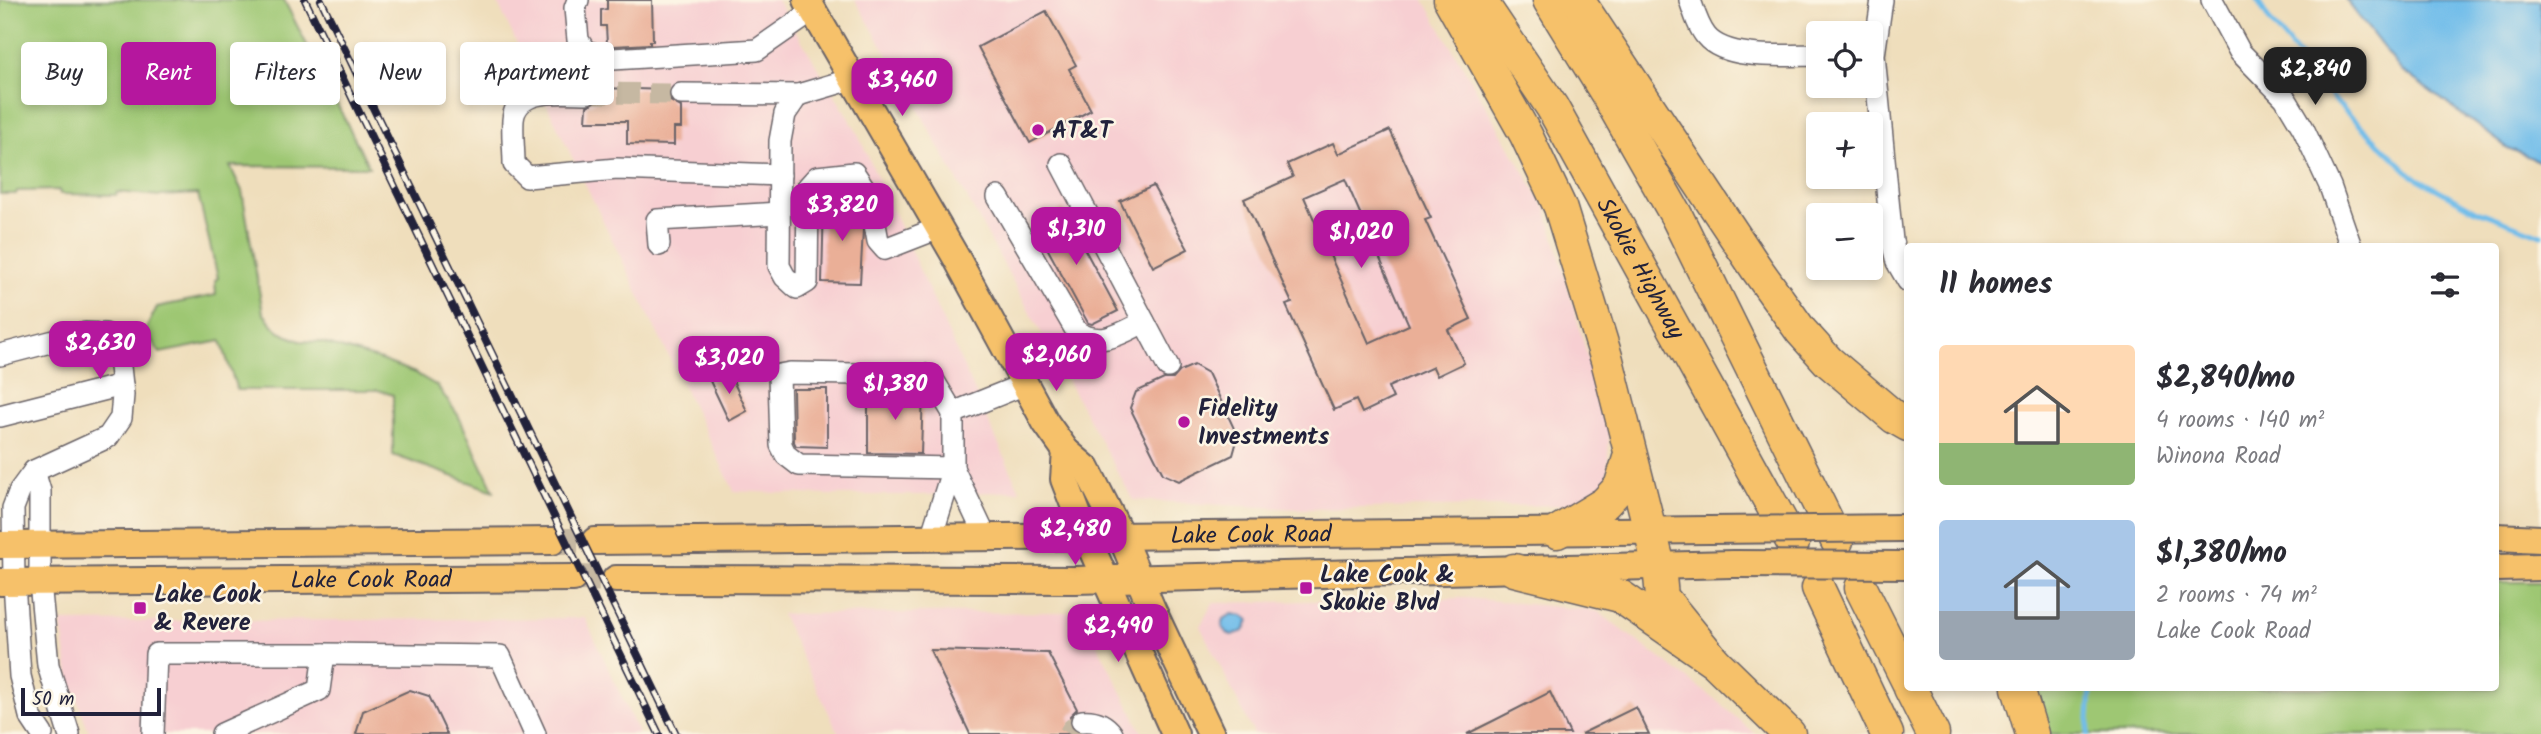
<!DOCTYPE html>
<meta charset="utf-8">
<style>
:root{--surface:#fff;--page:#f7f7f7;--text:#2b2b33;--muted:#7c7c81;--accent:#b5179e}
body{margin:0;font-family:Kalam,sans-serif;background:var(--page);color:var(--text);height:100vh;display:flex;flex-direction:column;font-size:26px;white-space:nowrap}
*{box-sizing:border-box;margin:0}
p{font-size:23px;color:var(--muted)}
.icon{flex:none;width:38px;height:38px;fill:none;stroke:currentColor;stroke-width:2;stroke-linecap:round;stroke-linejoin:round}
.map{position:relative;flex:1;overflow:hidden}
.panel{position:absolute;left:1904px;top:243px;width:595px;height:448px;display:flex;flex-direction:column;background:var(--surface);border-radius:7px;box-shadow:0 4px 10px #0003}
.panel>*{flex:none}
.banner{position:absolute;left:21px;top:42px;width:665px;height:63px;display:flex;gap:14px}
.tools{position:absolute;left:1806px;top:21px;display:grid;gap:14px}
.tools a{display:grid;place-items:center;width:77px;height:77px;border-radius:7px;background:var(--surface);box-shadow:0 4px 10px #0003;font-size:35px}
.scale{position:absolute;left:21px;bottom:18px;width:140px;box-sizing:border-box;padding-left:7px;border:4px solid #22223b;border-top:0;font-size:19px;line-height:24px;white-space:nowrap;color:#22223b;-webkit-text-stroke:5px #fcf5e5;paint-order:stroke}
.price{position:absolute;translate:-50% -60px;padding:0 16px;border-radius:14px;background:var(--accent);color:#fff;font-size:23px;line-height:46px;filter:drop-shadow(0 2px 4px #0008)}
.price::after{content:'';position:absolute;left:50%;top:42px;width:21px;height:16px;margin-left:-10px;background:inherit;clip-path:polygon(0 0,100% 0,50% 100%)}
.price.on{background:#222;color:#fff}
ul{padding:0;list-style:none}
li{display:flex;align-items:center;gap:21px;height:175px;padding:0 35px}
li span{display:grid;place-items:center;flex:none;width:196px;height:140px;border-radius:7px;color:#555}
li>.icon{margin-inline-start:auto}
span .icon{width:84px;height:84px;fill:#fffc;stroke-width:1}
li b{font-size:30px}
h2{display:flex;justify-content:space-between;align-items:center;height:84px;padding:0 35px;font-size:30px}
.pill{padding:0 24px;border-radius:7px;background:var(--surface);box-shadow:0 4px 10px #0003;font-size:24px;line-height:63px}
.pill.on{background:var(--accent);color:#fff}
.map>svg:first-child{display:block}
</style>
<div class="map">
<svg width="2541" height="734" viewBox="0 0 2541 734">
<rect width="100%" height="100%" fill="#fcf5e5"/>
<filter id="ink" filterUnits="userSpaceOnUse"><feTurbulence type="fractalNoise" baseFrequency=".0143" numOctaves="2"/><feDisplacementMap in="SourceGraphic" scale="14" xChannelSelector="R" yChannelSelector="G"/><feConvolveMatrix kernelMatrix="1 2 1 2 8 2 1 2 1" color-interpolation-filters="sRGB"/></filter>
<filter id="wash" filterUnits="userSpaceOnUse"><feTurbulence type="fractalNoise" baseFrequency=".00686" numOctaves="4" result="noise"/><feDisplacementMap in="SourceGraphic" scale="28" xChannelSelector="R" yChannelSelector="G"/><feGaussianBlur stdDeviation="1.57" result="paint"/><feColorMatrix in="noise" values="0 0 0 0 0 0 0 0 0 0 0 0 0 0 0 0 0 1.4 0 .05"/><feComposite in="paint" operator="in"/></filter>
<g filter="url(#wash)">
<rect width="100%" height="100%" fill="#efdebc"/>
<g fill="#f7cfd2">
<polygon points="496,0 777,0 856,130 1020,491 921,495 828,495 734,491"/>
<polygon points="855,0 1424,0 1547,211 1609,434 1607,485 1569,505 1297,509 1133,500 899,74"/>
<polygon points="1467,598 1597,611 1716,700 1755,734 1254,734 1200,626 1213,603"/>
<polygon points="1081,612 1143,734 839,734 781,614"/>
<polygon points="585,618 639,734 90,734 69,678 61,622"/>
</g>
<g fill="#9ec773" stroke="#607457" stroke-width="2">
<polygon points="0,0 284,0 369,167 230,166 242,191 263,313 279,332 300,341 320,342 378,359 415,373 437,386 458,415 494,491 393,455 393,395 378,390 237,390 221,341 160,353 145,331 157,307 216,295 215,280 218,278 198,194 160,196 117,192 116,195 60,194 59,190 17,191 16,194 0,194"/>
<polygon points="2496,582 2541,582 2541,734 2046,734 2034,688 2496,688"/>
</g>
<g fill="#71bdea" stroke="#4a7092" stroke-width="2">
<polygon points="2346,0 2541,0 2541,162 2508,148 2400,69"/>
<path d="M1232 614 1243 616 1249 620 1244 631 1232 635C1224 633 1221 627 1224 619Z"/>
</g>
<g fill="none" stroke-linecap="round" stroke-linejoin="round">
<g stroke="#71bdea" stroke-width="5">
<polyline points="2257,0 2270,21 2339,105 2413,176 2475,210 2541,235"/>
<polyline points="2088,734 2091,688"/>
</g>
</g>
<g id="blocks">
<g fill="#eaaf97" fill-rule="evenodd">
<polygon points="607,0 652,0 653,41 650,41 650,44 614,46 607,44 606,26 601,26 601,10 607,9"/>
<polygon points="1046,11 1076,65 1069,69 1091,110 1030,143 978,47"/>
<polygon points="599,88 669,90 670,101 681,107 681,128 674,128 674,145 627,144 627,121 586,121 587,106 598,100"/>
<path d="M1390 130 1431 218 1425 220 1471 319 1448 330 1464 363 1437 376 1433 367 1388 387 1393 398 1362 413 1356 400 1334 410 1286 305 1292 303 1244 199 1293 177 1287 164 1333 143 1338 154ZM1345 179 1409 325 1369 343 1304 197Z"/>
<polygon points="1153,186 1188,249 1153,267 1120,201"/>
<polygon points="824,201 858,203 863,230 860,283 822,282"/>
<polygon points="1063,209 1118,311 1092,324 1088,323 1034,224"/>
<polygon points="1194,365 1208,373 1238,437 1233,455 1179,481 1163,474 1130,408 1136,392 1164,379 1173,379 1180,371"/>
<polygon points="729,372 747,411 729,421 710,381"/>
<polygon points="793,389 827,389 827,447 796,446 794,442"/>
<polygon points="868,389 923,391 921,454 868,453"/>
<polygon points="930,650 1048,653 1077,709 1070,716 1071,727 1082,734 970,734"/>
<polygon points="410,690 429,696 447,734 356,734 363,711"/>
<polygon points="1550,692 1570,734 1467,734 1495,720"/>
<polygon points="1636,707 1649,734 1581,734"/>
</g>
</g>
</g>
<g filter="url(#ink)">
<use href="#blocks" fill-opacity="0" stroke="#6a6468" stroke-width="2"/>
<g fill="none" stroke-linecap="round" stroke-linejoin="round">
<g stroke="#c6b8a2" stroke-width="21" stroke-dasharray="21 10" stroke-linecap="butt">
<polyline points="587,93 681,94"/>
<polyline points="1069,734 1072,729 1082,721"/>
</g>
<g stroke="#c6b8a2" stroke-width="26" stroke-dasharray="26 13" stroke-linecap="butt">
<polyline points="552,541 595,541"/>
<polyline points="573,578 616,579"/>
</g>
<defs>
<g id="minor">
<polyline points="578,0 575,8 578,40 585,51 613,59 757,50 813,11"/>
<path d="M1690 0C1694 12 1698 26 1706 36 1726 61 1788 55 1818 55"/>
<polyline points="1882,0 1874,55 1892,241 1897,262 1908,281"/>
<polyline points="2212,0 2240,52 2285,98 2303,128 2330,186 2351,247"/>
<polyline points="852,79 798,95 785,114 780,141 779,266 785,277 797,288 807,282 808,187 817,177 854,173 870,197 878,241 885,249 939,228"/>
<path d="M587 93C563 93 516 86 513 120 512 135 514 150 514 164L527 177 617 169 780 175"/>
<polyline points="681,94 798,95"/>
<polyline points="1061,164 1168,367"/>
<path d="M998 197 1077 332C1102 347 1120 334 1144 322"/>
<polyline points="659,245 657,220 779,213"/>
<polyline points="0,355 85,333 105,334 119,357 123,395 121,418 108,437 34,471 20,490 13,508 14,582 20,676 30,716 42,734"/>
<polyline points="953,413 953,468 799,465 786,455 781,445 779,375 790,373 924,375 932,378 953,413 1025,384"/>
<polyline points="0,416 122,385"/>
<polyline points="953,468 986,538"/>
<polyline points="34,471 40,491 40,582 48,665 69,734"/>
<polyline points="931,538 953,468"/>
<polyline points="324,654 500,656 535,734"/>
<path d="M1082 721C1095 720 1104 723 1112 734"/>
<polyline points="153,734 156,654 324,654 319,690 222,734"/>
</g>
<g id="major">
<polyline points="807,0 957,259 1046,423 1066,451 1087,469 1121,536 1152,609 1211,734"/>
<polyline points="1066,451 1064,479 1086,536 1175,734"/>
<polyline points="2496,537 2541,539"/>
<path id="s1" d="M595 541 1709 530"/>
<polyline points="0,545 552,541"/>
<polyline points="2496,568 2541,567"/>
<polyline points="616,579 1075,580 1733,564"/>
<path id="s2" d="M0 582 573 578"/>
</g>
<g id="highway">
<polyline points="1450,0 1526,135 1560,207 1607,360 1659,566 1662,597 1714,661"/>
<path id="s3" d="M1480 0 1552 107 1793 543"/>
<polyline points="1549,0 1607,94 1676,215 1837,541"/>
<polyline points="1578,0 1756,268 1801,331 1828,361 1894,417 1908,425"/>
<polyline points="1557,532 1605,503 1620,487 1630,455"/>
<polyline points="1514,570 1620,596 1714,661 1789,734"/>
<polyline points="1818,588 1887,734"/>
<polyline points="1861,588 1908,682"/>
<polyline points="1910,688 1933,734"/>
<polyline points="2018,688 2032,734"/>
</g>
</defs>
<use href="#minor" stroke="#6a6468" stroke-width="24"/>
<use href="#major" stroke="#6a6468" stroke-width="30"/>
<use href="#highway" stroke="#6a6468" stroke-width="35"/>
<use href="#minor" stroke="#fff" stroke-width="21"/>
<use href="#major" stroke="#f6c16b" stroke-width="26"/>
<use href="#highway" stroke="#f6c16b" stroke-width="32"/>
<defs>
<g id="rail">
<polyline points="305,0 659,734"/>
<polyline points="321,0 676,734"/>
</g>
</defs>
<use href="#rail" stroke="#22223b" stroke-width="8"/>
<use href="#rail" stroke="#fcf5e5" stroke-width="5" stroke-dasharray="16" stroke-linecap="butt"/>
<defs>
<g id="major-bridge">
<polyline points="1709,530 1905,528"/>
<polyline points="1733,564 1908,565"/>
</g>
</defs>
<use href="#major-bridge" stroke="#6a6468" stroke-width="30" stroke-linecap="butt"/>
<use href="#major-bridge" stroke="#f6c16b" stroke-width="26"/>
</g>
</g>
<g fill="#b5179e" stroke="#fcf5e5" stroke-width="2.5">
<circle cx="1038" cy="130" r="7"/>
<circle cx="1184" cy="422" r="7"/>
<rect x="1299" y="581" width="14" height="14" rx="3.5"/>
<rect x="133" y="601" width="14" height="14" rx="3.5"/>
</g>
<g text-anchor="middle" stroke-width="5" stroke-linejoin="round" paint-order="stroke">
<g font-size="24" font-weight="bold" fill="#22223b" stroke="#fcf5e5" text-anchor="start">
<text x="1052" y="138">AT&amp;T</text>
<text x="1198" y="416">Fidelity<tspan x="1198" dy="28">Investments</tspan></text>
<text x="1320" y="582">Lake Cook &amp;<tspan x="1320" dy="28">Skokie Blvd</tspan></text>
<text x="154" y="602">Lake Cook<tspan x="154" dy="28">&amp; Revere</tspan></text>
</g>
<g font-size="24" fill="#22223b" stroke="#fcf5e5">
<text dy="8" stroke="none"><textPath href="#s3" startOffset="313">Skokie Highway</textPath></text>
<text dy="8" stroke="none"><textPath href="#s1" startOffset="656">Lake Cook Road</textPath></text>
<text dy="8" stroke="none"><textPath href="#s2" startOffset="371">Lake Cook Road</textPath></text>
</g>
</g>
</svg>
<div class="tools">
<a><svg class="icon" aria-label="locate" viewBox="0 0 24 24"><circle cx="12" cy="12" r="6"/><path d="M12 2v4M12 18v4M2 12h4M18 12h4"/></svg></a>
<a>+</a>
<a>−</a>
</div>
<div class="scale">50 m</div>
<b class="price on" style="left:2315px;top:107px">$2,840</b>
<b class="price" style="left:902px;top:118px">$3,460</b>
<b class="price" style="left:842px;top:243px">$3,820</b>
<b class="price" style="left:1076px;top:267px">$1,310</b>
<b class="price" style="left:1361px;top:270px">$1,020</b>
<b class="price" style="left:100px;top:381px">$2,630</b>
<b class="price" style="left:1056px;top:393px">$2,060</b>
<b class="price" style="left:729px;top:396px">$3,020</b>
<b class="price" style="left:895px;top:422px">$1,380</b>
<b class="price" style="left:1075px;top:567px">$2,480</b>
<b class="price" style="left:1118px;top:664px">$2,490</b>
<div class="banner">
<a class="pill">Buy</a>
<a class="pill on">Rent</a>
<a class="pill">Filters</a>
<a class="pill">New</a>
<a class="pill">Apartment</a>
</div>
<section class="panel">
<h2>11 homes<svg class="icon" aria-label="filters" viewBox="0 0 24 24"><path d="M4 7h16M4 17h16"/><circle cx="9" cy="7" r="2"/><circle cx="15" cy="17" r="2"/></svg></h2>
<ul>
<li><span style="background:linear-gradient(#ffd9b3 70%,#8fb573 0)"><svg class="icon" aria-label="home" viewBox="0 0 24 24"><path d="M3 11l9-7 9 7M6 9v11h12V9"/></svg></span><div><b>$2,840/mo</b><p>4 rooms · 140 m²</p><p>Winona Road</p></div></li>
<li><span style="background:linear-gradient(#a9c7e8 65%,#9aa5b1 0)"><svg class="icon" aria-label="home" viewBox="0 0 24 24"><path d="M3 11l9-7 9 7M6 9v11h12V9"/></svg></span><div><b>$1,380/mo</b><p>2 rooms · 74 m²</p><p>Lake Cook Road</p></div></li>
</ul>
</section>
</div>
